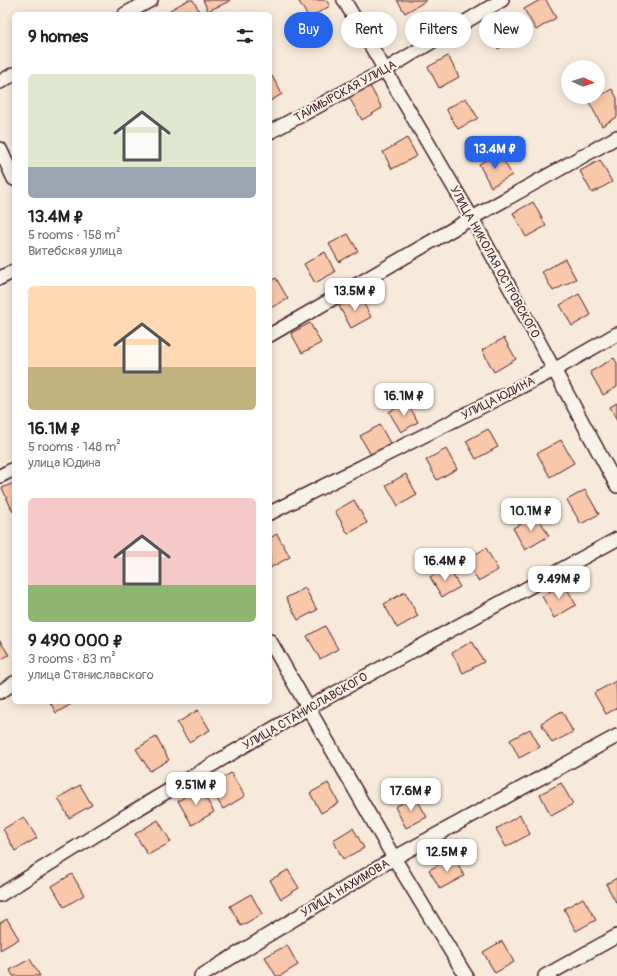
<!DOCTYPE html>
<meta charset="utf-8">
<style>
:root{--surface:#fff;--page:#f2f2f2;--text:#202124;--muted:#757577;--accent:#2563eb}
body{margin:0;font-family:Pangolin,sans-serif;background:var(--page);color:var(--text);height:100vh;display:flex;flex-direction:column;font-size:15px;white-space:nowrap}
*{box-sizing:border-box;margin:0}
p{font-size:13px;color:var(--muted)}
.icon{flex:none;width:22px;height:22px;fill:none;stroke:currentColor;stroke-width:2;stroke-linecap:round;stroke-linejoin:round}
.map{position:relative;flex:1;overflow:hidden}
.sheet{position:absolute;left:12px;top:12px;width:260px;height:692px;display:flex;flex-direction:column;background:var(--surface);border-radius:6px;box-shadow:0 2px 10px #0003}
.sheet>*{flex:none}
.banner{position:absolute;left:284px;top:12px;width:273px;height:36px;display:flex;gap:8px}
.needle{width:26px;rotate:93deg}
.tools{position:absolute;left:561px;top:60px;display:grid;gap:8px}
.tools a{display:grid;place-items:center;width:44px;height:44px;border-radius:50%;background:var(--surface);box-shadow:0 2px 10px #0003;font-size:20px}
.price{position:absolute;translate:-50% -34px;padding:0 9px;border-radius:8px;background:#fff;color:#222;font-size:13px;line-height:26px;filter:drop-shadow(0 1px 2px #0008)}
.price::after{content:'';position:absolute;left:50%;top:24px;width:12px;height:9px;margin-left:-6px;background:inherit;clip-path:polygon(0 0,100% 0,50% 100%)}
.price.current{background:var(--accent);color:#fff}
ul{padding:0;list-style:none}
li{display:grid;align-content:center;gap:8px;height:212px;padding:0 16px}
li span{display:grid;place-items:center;height:124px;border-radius:6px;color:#555}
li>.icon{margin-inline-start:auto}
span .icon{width:72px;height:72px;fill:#fffc;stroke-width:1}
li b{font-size:17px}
h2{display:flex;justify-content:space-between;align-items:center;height:48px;padding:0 16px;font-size:17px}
.tag{padding:0 14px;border-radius:18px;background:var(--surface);box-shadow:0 2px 10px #0003;font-size:14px;line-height:36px}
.tag.current{background:var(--accent);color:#fff}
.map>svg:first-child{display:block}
</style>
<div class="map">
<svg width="617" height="976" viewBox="0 0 617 976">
<rect width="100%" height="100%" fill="#f7eadb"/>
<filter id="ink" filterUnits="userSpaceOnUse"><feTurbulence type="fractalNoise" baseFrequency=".025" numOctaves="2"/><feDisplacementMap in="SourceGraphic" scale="8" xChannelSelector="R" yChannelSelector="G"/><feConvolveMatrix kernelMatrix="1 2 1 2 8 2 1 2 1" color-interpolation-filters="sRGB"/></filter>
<g filter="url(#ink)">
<g fill="#f9c7a9" stroke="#4a1f2b">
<polygon points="188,0 193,0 201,14 172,14 170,10"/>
<polygon points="203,0 229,0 230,1 208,11"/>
<polygon points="298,0 326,0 330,6 309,18"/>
<polygon points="397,0 426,0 426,1 405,13"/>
<polygon points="540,0 546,0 556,18 536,30 524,9"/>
<polygon points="507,16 519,37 498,49 486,28"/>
<polygon points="448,56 459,77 439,88 428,67"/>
<polygon points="272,76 282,94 270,101 270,77"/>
<polygon points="370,86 382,108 362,120 349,97"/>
<polygon points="612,89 617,98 617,117 602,126 589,102"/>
<polygon points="466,98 478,118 458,129 446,109"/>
<polygon points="407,138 417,156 392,169 383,152"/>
<polygon points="499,153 512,175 491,187 479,164"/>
<polygon points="600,160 612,182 592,193 580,171"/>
<polygon points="533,202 546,226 526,237 513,213"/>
<polygon points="348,234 358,251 339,262 329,244"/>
<polygon points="325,252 335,272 315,283 304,264"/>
<polygon points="565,259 576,279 553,291 542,272"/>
<polygon points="276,278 288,299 270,308 270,281"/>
<polygon points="579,294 591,315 572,326 560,305"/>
<polygon points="359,295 371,317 351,328 339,306"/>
<polygon points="310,323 321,343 302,353 291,333"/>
<polygon points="504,338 516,359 494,372 482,350"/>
<polygon points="614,358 617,363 617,387 603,395 590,372"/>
<polygon points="407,402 418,422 401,432 389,412"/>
<polygon points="617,403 617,420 610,407"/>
<polygon points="380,425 391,445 371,455 360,436"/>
<polygon points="488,429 498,447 476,459 466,441"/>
<polygon points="561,440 574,463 550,477 537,453"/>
<polygon points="446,449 457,469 437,480 426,460"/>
<polygon points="406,474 417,495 398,506 386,485"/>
<polygon points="14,483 14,512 13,512 2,488"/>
<polygon points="585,490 599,514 581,524 567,500"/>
<polygon points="354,500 367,523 348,534 335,511"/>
<polygon points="537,515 549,536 525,550 513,528"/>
<polygon points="277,534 290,557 270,568 270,538"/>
<polygon points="486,548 498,570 478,581 466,560"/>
<polygon points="448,567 460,587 442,597 430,577"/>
<polygon points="564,583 576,605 554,618 542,596"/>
<polygon points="305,588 317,610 298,620 286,598"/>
<polygon points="405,592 418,616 397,628 384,604"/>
<polygon points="325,626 338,649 320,659 307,636"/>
<polygon points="0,641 9,655 0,660"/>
<polygon points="472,641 484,662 463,673 452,653"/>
<polygon points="616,681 617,708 606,714 594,693"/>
<polygon points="50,702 75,702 56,713"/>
<polygon points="198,710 210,730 189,742 177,723"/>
<polygon points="562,711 573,732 552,743 541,723"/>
<polygon points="530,729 540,747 519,758 510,740"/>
<polygon points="156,737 169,760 150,771 136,749"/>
<polygon points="231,773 245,796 223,809 209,786"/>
<polygon points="328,783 339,803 321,813 310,793"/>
<polygon points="561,783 573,804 551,816 540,794"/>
<polygon points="80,785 92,805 69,818 58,798"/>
<polygon points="200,788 214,812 192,825 178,801"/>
<polygon points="415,796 427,817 406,828 395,807"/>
<polygon points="520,815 530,834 506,847 496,829"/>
<polygon points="24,817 37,838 15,851 3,829"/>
<polygon points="158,820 171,842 148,855 135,834"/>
<polygon points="353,828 364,848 343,859 333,840"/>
<polygon points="454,856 464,876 440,889 429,870"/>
<polygon points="288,870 299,888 281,899 270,880"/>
<polygon points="72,874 84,895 64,907 52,886"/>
<polygon points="617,878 617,904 606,884"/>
<polygon points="251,894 262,914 241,926 230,906"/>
<polygon points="583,898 596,920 576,931 564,909"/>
<polygon points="7,919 19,939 0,950 0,923"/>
<polygon points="502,941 514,962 495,973 483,952"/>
<polygon points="287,945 298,965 280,976 276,976 265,957"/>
<polygon points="30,959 40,976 13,976 10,970"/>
</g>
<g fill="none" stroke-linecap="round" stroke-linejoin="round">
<defs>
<g id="street">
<polyline points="344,0 472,218 617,486"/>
<polyline points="125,14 151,0"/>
<polyline points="0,82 14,74"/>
<polyline points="270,132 385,70 502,0"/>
<polyline points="0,149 14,179"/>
<polyline points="0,278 14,271"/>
<polyline points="270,335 472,218 617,137"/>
<polyline points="0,476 14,469"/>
<polyline points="270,513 554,370 617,334"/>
<polyline points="270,641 394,858 466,976"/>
<polyline points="0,692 14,683"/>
<polyline points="0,895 129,814 308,708 617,539"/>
<polyline points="201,976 394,858 617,736"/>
<polyline points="545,976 617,936"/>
</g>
</defs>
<use href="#street" stroke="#4a1f2b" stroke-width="16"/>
<use href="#street" stroke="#f7f3e8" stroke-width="13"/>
</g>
</g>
<g text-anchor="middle" stroke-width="4" stroke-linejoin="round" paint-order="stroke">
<g font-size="12" fill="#4a1f2b" stroke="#f7f3e8">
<text transform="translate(345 91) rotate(-29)" y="4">ТАЙМЫРСКАЯ УЛИЦА</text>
<text transform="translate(495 262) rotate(61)" y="4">УЛИЦА НИКОЛАЯ ОСТРОВСКОГО</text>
<text transform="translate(498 398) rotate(-27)" y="4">УЛИЦА ЮДИНА</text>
<text transform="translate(305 711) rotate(-30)" y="4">УЛИЦА СТАНИСЛАВСКОГО</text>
<text transform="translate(345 888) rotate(-31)" y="4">УЛИЦА НАХИМОВА</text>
</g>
</g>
</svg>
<div class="tools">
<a><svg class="needle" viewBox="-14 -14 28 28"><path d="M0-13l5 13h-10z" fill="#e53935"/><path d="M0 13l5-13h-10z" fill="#757577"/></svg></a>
</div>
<b class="price current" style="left:495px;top:170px">13.4M ₽</b>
<b class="price" style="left:355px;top:312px">13.5M ₽</b>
<b class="price" style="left:404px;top:417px">16.1M ₽</b>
<b class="price" style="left:531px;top:532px">10.1M ₽</b>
<b class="price" style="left:445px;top:582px">16.4M ₽</b>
<b class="price" style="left:559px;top:600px">9.49M ₽</b>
<b class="price" style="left:196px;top:806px">9.51M ₽</b>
<b class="price" style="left:411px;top:812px">17.6M ₽</b>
<b class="price" style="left:447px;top:873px">12.5M ₽</b>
<div class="banner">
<a class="tag current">Buy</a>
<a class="tag">Rent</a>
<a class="tag">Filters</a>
<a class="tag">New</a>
</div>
<section class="sheet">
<h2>9 homes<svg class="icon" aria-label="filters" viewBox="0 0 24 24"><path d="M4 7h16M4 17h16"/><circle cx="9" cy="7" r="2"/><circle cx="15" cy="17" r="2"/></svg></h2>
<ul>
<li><span style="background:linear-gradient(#dfe7d0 75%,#9aa5b1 0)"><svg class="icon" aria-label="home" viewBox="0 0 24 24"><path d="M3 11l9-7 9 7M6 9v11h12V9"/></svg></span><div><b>13.4M ₽</b><p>5 rooms · 158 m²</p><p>Витебская улица</p></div></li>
<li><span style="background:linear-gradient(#ffd9b3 65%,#c2b280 0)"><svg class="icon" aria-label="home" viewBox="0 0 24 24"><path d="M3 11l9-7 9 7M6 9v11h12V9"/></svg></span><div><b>16.1M ₽</b><p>5 rooms · 148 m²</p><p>улица Юдина</p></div></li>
<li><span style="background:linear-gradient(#f6c9c9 70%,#8fb573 0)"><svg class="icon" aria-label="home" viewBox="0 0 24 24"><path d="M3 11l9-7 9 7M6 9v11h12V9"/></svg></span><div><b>9 490 000 ₽</b><p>3 rooms · 83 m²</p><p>улица Станиславского</p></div></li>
</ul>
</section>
</div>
